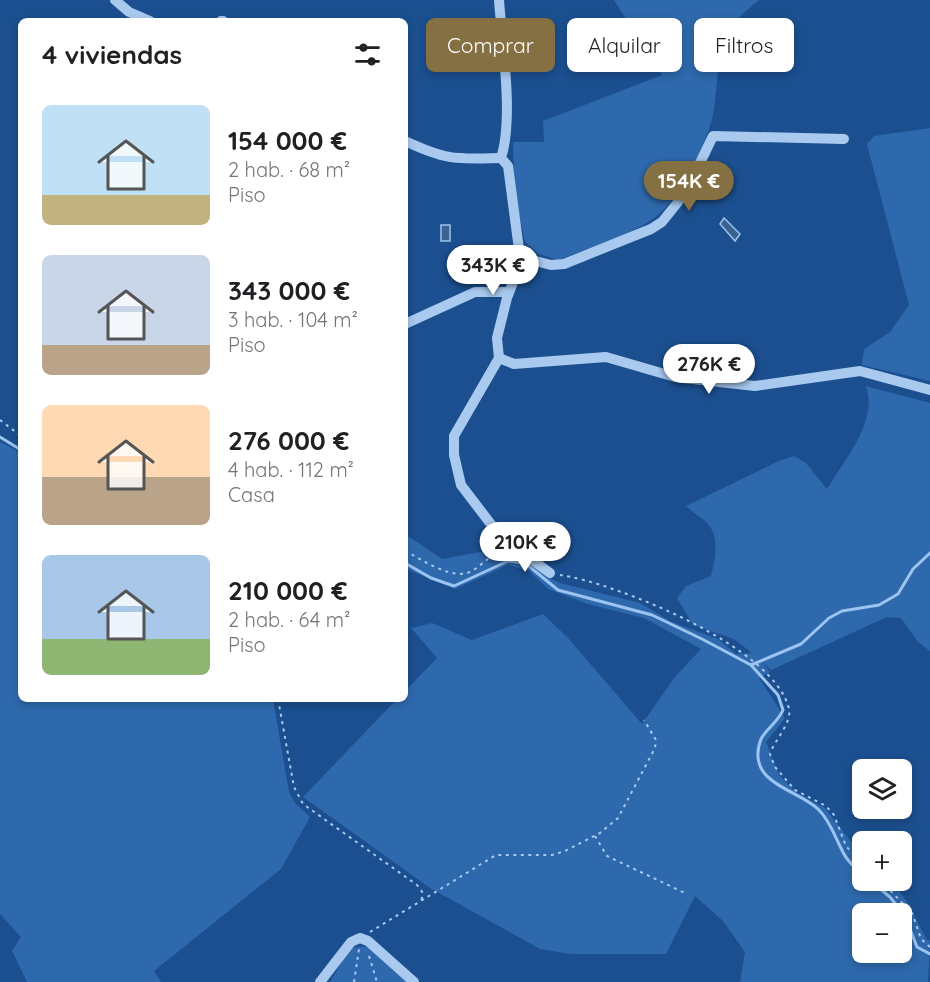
<!DOCTYPE html>
<html lang="es">
<meta charset="utf-8">
<style>
:root{--surface:#fff;--page:#f2f2f2;--text:#202124;--muted:#757577;--accent:#847042}
body{margin:0;font-family:Quicksand,sans-serif;background:var(--page);color:var(--text);height:100vh;display:flex;flex-direction:column;font-size:22px;white-space:nowrap}
*{box-sizing:border-box;margin:0}
p{font-size:20px;color:var(--muted)}
.icon{flex:none;width:33px;height:33px;fill:none;stroke:currentColor;stroke-width:2;stroke-linecap:round;stroke-linejoin:round}
.map{position:relative;flex:1;overflow:hidden}
.sheet{position:absolute;left:18px;top:18px;width:390px;height:684px;display:flex;flex-direction:column;background:var(--surface);border-radius:9px;box-shadow:0 3px 9px #0003}
.sheet>*{flex:none}
.banner{position:absolute;left:426px;top:18px;width:414px;height:54px;display:flex;gap:12px}
.buttons{position:absolute;left:852px;top:759px;display:grid;gap:12px}
.buttons a{display:grid;place-items:center;width:60px;height:60px;border-radius:9px;background:var(--surface);box-shadow:0 3px 9px #0003;font-size:30px}
.price{position:absolute;translate:-50% -51px;padding:0 14px;border-radius:21px;background:#fff;color:#222;font-size:20px;line-height:39px;filter:drop-shadow(0 2px 3px #0008)}
.price::after{content:'';position:absolute;left:50%;top:36px;width:18px;height:14px;margin-left:-9px;background:inherit;clip-path:polygon(0 0,100% 0,50% 100%)}
.price.selected{background:var(--accent);color:#fff}
ul{padding:0;list-style:none}
li{display:flex;align-items:center;gap:18px;height:150px;padding:0 24px}
li span{display:grid;place-items:center;flex:none;width:168px;height:120px;border-radius:9px;color:#555}
li>.icon{margin-inline-start:auto}
span .icon{width:72px;height:72px;fill:#fffc;stroke-width:1}
li b{font-size:26px}
h2{display:flex;justify-content:space-between;align-items:center;height:72px;padding:0 24px;font-size:26px}
.pill{padding:0 21px;border-radius:9px;background:var(--surface);box-shadow:0 3px 9px #0003;font-size:21px;line-height:54px}
.pill.selected{background:var(--accent);color:#fff}
.map>svg:first-child{display:block}
</style>
<div class="map">
<svg width="930" height="982" viewBox="0 0 930 982">
<rect width="100%" height="100%" fill="#1b4f8f"/>
<g fill="#2e69ad" fill-rule="evenodd">
<path d="M614 0H759C748 9 734 20 728 33 718 52 717 88 714 110 709 139 682 195 659 214 634 235 588 248 558 260L539 254 525 242 514 191 513 142H544L543 121 662 75Z"/>
<polygon points="930,128 930,381 862,365 864,349 890,332 909,305 867,144 874,136"/>
<path d="M866 386 930 403V651L918 642 901 618 887 617 771 670 763 663 770 672 759 678 785 718 766 742 779 775 797 793 825 808 862 856V880C868 881 876 879 882 881 905 885 916 922 927 940H930L928 982H740L745 952 723 921 695 896 666 954H571L540 949 430 888 303 797 397 699H405V691L437 658 411 628 432 623 472 640 543 614 568 638 642 724 674 678 701 649 644 618 588 604 548 589 529 571 508 565 455 589 411 571 405 566V534L442 559 496 549 511 535 524 547 542 574 560 583 640 603 672 622 718 639 736 654 752 653 734 639 693 625 677 598 686 586 711 576C715 559 721 535 705 521 699 516 692 512 686 506L781 460 794 456 806 463 827 489C845 459 878 422 866 386ZM862 914H902V952H862Z"/>
<polygon points="0,442 16,450 21,456 21,699 273,699 289,792 295,803 310,817 281,869 154,971 161,982 27,982 12,951 21,937 0,914"/>
<polygon points="369,946 409,982 330,982 350,948"/>
</g>
<g fill="#3c6290" stroke="#9cc4f0" stroke-width="1.5">
<polygon points="724,218 740,234 735,241 720,224"/>
<rect x="441" y="225" width="9" height="16"/>
</g>
<g fill="none" stroke-linecap="round" stroke-linejoin="round">
<g stroke="#9cc4f0" stroke-width="3">
<polyline points="0,437 21,450"/>
<path d="M405 563 431 578 454 586 508 561 525 563 558 590 652 615 702 639 751 665 778 695 783 710C778 722 766 729 761 739 744 784 799 789 819 810 831 822 836 840 844 854 848 862 856 868 862 875"/>
<polyline points="751,665 801,644 829,618 842,611 879,605 898,594 913,569 930,553"/>
<polyline points="869,880 890,897 905,916 917,947 930,954"/>
</g>
<g stroke="#a9c9ee" stroke-width="2" stroke-dasharray="3 4.5" stroke-linecap="butt">
<polyline points="0,420 21,436"/>
<path d="M405 551C422 559 453 582 472 571 485 563 487 556 505 552"/>
<path d="M560 575C616 583 775 647 789 709 792 723 774 741 770 754L775 767 795 790 826 806 834 815 846 846 862 864"/>
<polyline points="278,699 294,787 303,804 417,885 423,893 421,902"/>
<polyline points="595,836 607,856 687,894"/>
<polyline points="880,880 912,913 921,939 930,947"/>
<polyline points="370,932 496,855 552,855 565,851 600,833 618,818 655,748 656,740 644,720"/>
<polyline points="369,956 377,982"/>
<polyline points="354,982 359,949"/>
</g>
<g stroke="#a9c9ee" stroke-width="10">
<polyline points="115,0 129,12 150,21"/>
<path d="M499 0C502 44 514 118 501 158L508 166 520 257 517 272 507 298 497 338 499 358 454 436V455L461 485 500 536 550 573"/>
<polyline points="221,21 223,21"/>
<path d="M405 141C448 161 456 159 501 158"/>
<polyline points="520,257 551,265 564,264 651,229 662,222 686,192 713,136 844,139"/>
<polyline points="405,324 475,292 509,292"/>
<polyline points="499,358 514,364 606,357 675,377 755,386 860,371 930,390"/>
<polyline points="320,982 351,942 360,938 368,941 414,982"/>
</g>
</g>
</svg>
<div class="buttons">
<a><svg class="icon" aria-label="layers" viewBox="0 0 24 24"><path d="M12 4l9 5-9 5-9-5zM3 14l9 5 9-5"/></svg></a>
<a>+</a>
<a>−</a>
</div>
<b class="price selected" style="left:689px;top:212px">154K €</b>
<b class="price" style="left:493px;top:296px">343K €</b>
<b class="price" style="left:709px;top:395px">276K €</b>
<b class="price" style="left:525px;top:573px">210K €</b>
<div class="banner">
<a class="pill selected">Comprar</a>
<a class="pill">Alquilar</a>
<a class="pill">Filtros</a>
</div>
<section class="sheet">
<h2>4 viviendas<svg class="icon" aria-label="filters" viewBox="0 0 24 24"><path d="M4 7h16M4 17h16"/><circle cx="9" cy="7" r="2"/><circle cx="15" cy="17" r="2"/></svg></h2>
<ul>
<li><span style="background:linear-gradient(#bfe0f5 75%,#c2b280 0)"><svg class="icon" aria-label="home" viewBox="0 0 24 24"><path d="M3 11l9-7 9 7M6 9v11h12V9"/></svg></span><div><b>154 000 €</b><p>2 hab. · 68 m²</p><p>Piso</p></div></li>
<li><span style="background:linear-gradient(#c9d6e8 75%,#b9a48a 0)"><svg class="icon" aria-label="home" viewBox="0 0 24 24"><path d="M3 11l9-7 9 7M6 9v11h12V9"/></svg></span><div><b>343 000 €</b><p>3 hab. · 104 m²</p><p>Piso</p></div></li>
<li><span style="background:linear-gradient(#ffd9b3 60%,#b9a48a 0)"><svg class="icon" aria-label="home" viewBox="0 0 24 24"><path d="M3 11l9-7 9 7M6 9v11h12V9"/></svg></span><div><b>276 000 €</b><p>4 hab. · 112 m²</p><p>Casa</p></div></li>
<li><span style="background:linear-gradient(#a9c7e8 70%,#8fb573 0)"><svg class="icon" aria-label="home" viewBox="0 0 24 24"><path d="M3 11l9-7 9 7M6 9v11h12V9"/></svg></span><div><b>210 000 €</b><p>2 hab. · 64 m²</p><p>Piso</p></div></li>
</ul>
</section>
</div>
